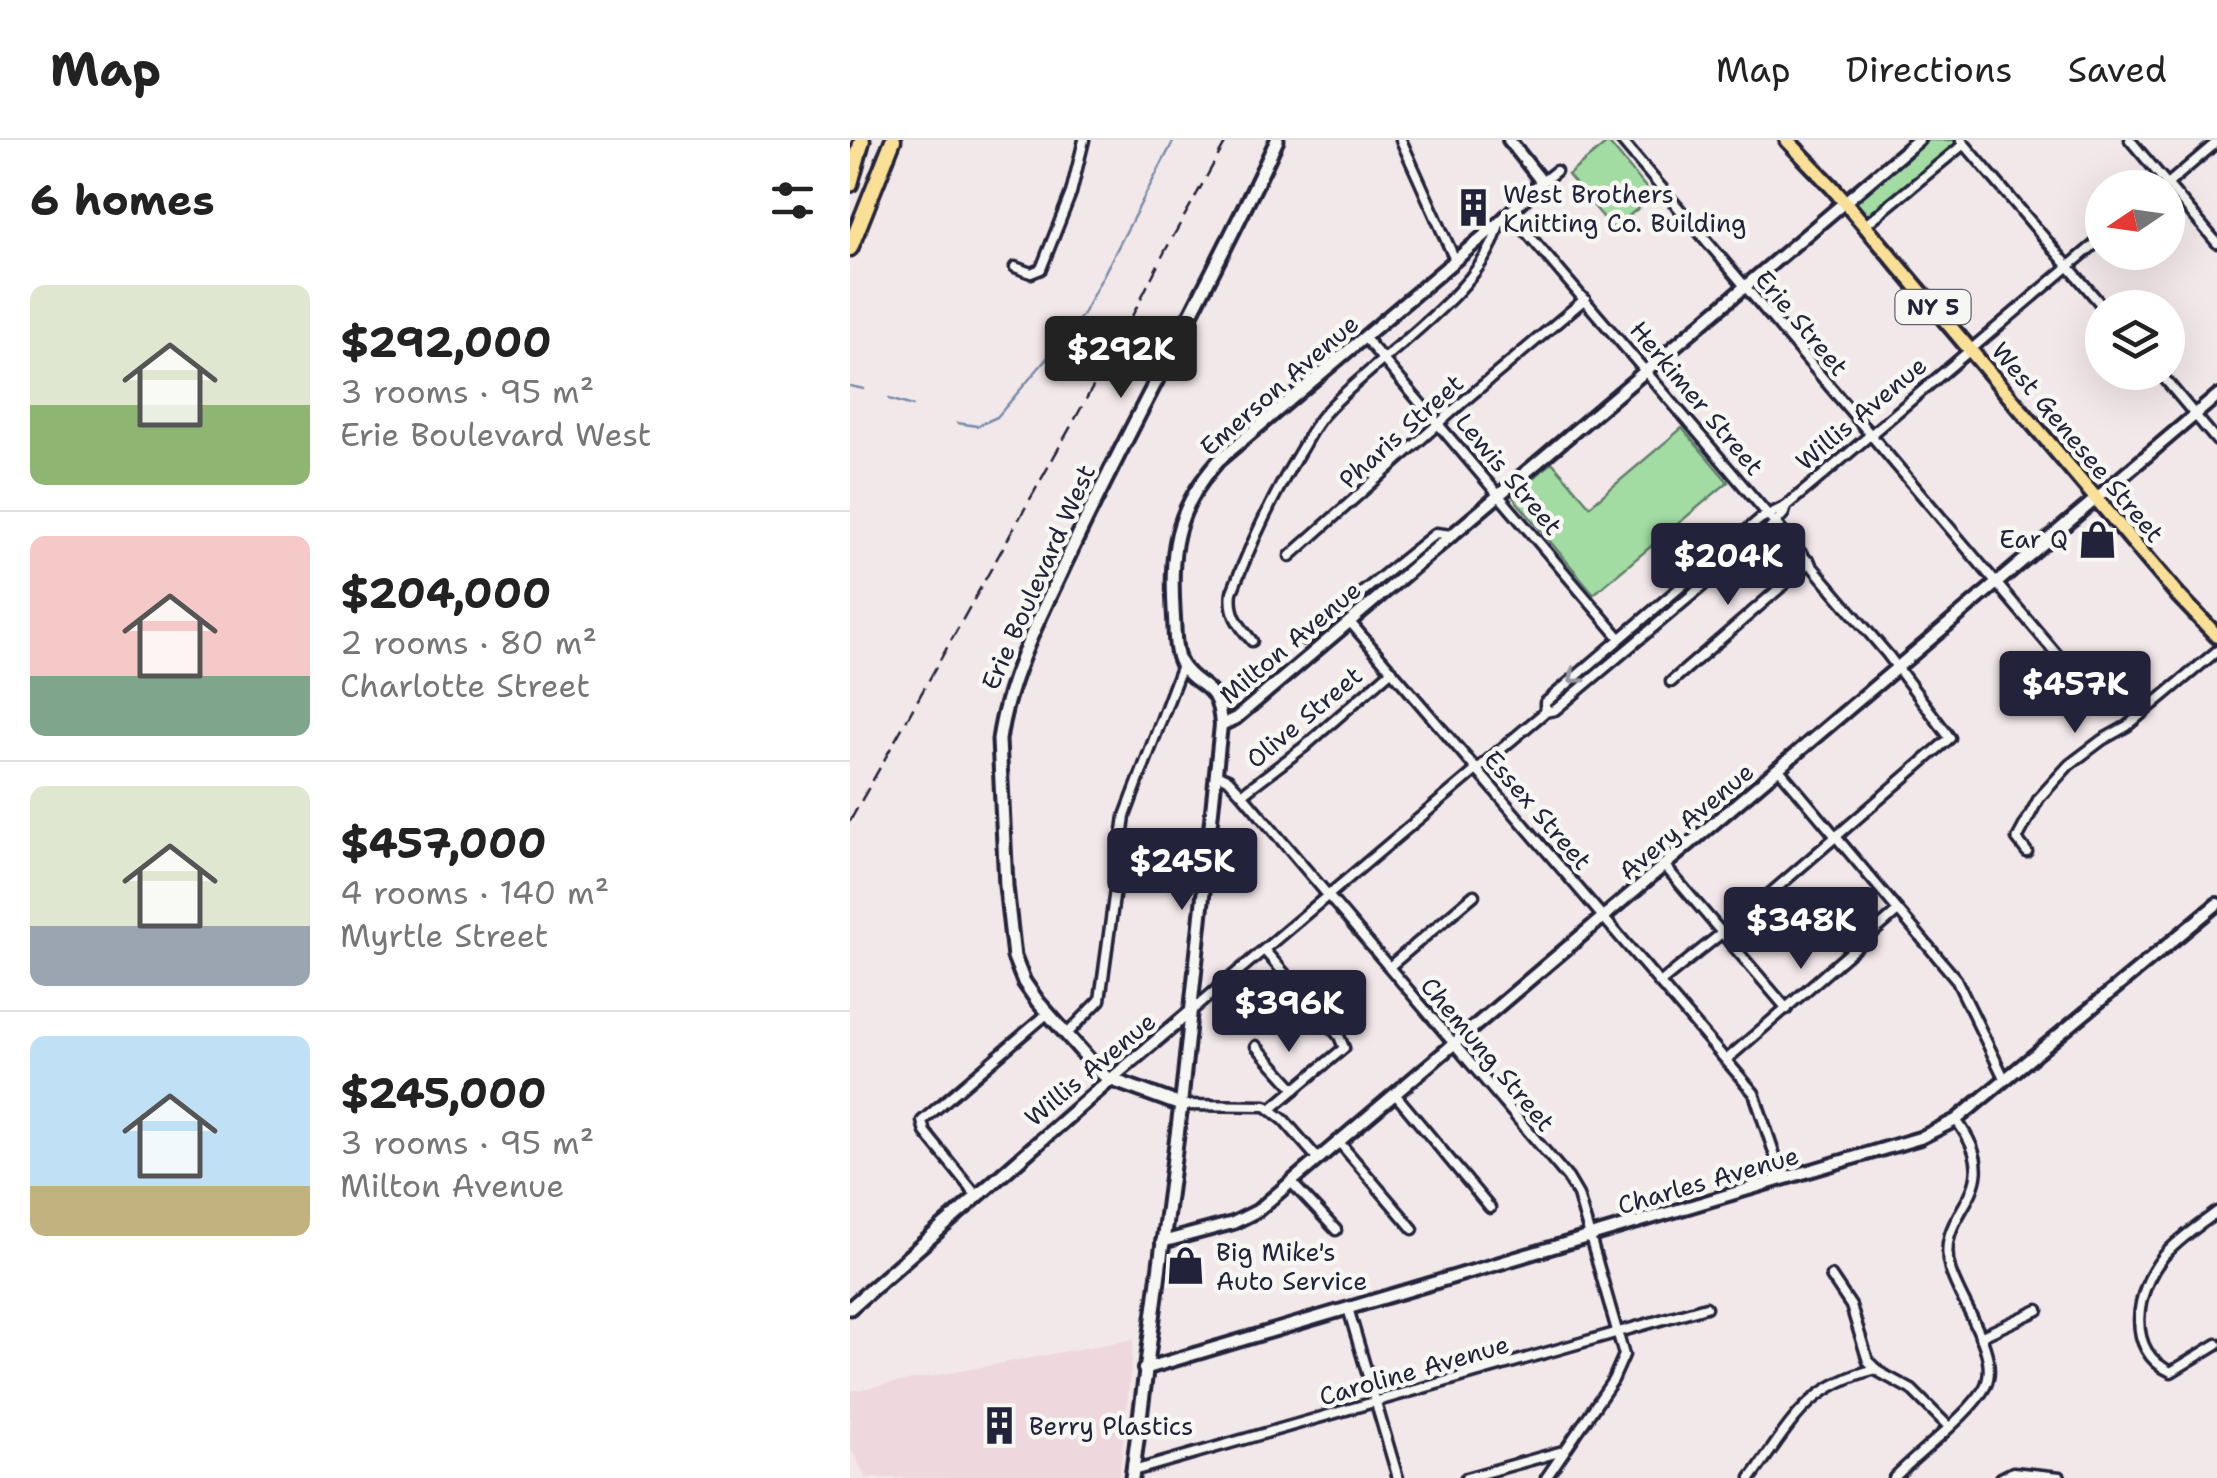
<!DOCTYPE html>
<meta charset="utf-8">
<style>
:root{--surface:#fff;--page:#f6f6f6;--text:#222;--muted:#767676;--line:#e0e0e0;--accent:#22223b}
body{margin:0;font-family:"Shantell Sans",sans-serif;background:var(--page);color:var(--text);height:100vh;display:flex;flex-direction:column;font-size:38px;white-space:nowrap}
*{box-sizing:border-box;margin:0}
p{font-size:32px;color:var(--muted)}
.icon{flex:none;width:55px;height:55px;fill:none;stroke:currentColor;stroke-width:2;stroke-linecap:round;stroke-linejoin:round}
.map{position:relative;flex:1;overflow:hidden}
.sheet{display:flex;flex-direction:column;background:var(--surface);width:850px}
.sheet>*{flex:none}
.needle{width:65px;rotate:257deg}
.controls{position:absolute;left:1235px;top:30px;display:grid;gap:20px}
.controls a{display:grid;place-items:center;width:100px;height:100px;border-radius:50%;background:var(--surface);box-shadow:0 10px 40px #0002;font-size:50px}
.price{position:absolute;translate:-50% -85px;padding:0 22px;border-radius:10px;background:var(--accent);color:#fff;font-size:32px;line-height:65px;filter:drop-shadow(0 2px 5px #0008)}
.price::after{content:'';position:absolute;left:50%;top:60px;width:30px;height:22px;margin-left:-15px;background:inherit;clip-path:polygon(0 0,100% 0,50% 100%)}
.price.current{background:#222;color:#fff}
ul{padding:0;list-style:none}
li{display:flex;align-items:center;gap:30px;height:250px;padding:0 30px}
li+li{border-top:2px solid var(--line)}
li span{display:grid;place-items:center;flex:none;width:280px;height:200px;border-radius:15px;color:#555}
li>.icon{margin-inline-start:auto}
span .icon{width:120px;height:120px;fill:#fffc;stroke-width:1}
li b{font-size:42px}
h2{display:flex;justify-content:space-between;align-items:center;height:120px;padding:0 30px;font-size:42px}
header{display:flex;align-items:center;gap:60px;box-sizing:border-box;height:140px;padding:0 50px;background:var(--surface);border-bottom:2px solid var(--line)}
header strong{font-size:48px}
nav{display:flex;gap:55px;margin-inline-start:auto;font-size:35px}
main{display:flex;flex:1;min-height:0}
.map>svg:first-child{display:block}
</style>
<header>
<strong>Map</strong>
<nav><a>Map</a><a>Directions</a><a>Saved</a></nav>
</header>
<main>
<section class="sheet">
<h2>6 homes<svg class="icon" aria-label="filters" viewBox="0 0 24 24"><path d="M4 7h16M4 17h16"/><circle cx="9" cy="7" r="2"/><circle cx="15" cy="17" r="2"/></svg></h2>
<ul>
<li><span style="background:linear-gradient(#dfe7d0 60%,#8fb573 0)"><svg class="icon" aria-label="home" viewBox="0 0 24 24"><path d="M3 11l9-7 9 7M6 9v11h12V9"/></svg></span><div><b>$292,000</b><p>3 rooms · 95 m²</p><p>Erie Boulevard West</p></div></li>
<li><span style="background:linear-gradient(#f6c9c9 70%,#7fa58c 0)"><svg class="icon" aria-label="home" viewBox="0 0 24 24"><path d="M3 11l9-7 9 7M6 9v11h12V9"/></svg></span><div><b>$204,000</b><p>2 rooms · 80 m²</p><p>Charlotte Street</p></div></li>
<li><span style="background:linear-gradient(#dfe7d0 70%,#9aa5b1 0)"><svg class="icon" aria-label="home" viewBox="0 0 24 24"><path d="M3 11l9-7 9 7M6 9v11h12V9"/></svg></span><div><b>$457,000</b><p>4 rooms · 140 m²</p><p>Myrtle Street</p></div></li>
<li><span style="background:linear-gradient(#bfe0f5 75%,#c2b280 0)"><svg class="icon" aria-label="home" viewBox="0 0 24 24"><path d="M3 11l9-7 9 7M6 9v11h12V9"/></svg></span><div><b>$245,000</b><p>3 rooms · 95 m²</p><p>Milton Avenue</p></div></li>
</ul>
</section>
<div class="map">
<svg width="1367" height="1338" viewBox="0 0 1367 1338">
<rect width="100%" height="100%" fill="#f3e8e9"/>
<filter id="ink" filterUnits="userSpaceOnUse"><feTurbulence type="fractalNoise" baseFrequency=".01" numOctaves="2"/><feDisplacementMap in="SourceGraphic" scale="20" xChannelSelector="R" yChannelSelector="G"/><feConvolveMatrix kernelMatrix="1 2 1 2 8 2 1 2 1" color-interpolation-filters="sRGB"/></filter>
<g filter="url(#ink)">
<polygon fill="#efd7de" points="284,1199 269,1338 16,1338 0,1307 0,1251"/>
<g fill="#a2dca2" stroke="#627f6e" stroke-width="2.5">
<polygon points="1078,0 1103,0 1106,4 1018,78 1005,62"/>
<polygon points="758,2 803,56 763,89 718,35"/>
<polygon points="832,288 878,342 744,454 662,356 702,322 740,366"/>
</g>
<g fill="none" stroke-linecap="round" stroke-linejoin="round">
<g stroke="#768cac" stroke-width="2.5">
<polyline points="0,246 14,249"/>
<polyline points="39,259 63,266"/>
<polyline points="107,283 127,286 147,277 222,189 233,174 324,0"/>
</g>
<defs>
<g id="minor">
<polyline points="551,0 605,120"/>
<polyline points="771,0 1220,530"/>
<polyline points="1111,0 1254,168"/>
<polyline points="1280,0 1367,103"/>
<polyline points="692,42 706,31"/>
<polyline points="1313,48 1367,2"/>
<polyline points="660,73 1038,515 1100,598 908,764 811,842"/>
<polyline points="1014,86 1114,4"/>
<polyline points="165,127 181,133 191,129 221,53 234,0"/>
<polyline points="514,197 770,498"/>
<polyline points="1309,232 1367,301"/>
<polyline points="440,416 614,261 735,159"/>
<polyline points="500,482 904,953 933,1039"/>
<polyline points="454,499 586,393 602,395"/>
<path d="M402 501C389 485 379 474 382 452 401 403 422 358 449 313 457 300 464 285 474 274 520 221 637 151 649 83"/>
<polyline points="821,542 960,422"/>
<polyline points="695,572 695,563 910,379 936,366 966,341 1252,98"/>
<polyline points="928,628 1106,839 1155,940"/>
<polyline points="368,635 378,639 392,654 718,1038 728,1055 774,1215 763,1240 696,1338"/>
<polyline points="392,654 454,607 542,530"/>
<polyline points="1177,712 1167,699 1189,658 1219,625 1252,600 1277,586 1367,511"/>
<polyline points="814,725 937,869"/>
<polyline points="414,810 489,896 494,908 421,969"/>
<polyline points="539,827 624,755"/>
<polyline points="340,872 695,572 705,570 919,390 934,373 936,366"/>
<polyline points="216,895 250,860 275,676 332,525"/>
<polyline points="406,906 445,949"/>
<polyline points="876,920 1048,771"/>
<polyline points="545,954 640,1068"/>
<polyline points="331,965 416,966 434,980 468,1019"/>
<polyline points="489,1002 563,1089"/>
<polyline points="441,1042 486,1090"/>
<polyline points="126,1055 75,992 72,981 198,873"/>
<path d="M1367 1072C1349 1086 1328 1099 1313 1117 1286 1150 1274 1210 1321 1232L1367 1204"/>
<polyline points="981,1136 1001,1166 1018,1221 1029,1232 1062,1250 1098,1286"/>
<polyline points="498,1168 548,1338"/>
<polyline points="1130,1197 1188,1170"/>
<polyline points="283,1331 856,1167"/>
<polyline points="616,1338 713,1311"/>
<path d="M901 1338C942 1283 955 1247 1026 1229"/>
<path d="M1044 1338C1067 1314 1123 1272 1136 1245 1150 1213 1109 1161 1100 1129 1082 1067 1163 1055 1106 980"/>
<polyline points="1151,1338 1163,1332 1210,1337"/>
</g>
<g id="tertiary">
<polyline points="371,585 386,578 1068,0"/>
<polyline points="261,939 340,872"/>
<path d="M331 965 371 585C368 539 348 551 331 524 324 511 325 492 324 478 320 413 323 372 368 321L649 83 692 42 659 0"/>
<polyline points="312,1102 383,1083 407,1071 1367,256"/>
<polyline points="294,1229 1070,998 1106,980 1367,764"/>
</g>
<g id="secondary">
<polyline points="0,1168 261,939"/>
<path d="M282 1338 331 965 257 938 248 930 188 862 174 842 164 817 156 746 149 600C158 536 192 473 219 415 285 275 362 141 427 0"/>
</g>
<polyline id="primary" points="937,0 982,47 1328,455 1367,496"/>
<g id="motorway">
<polyline points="0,44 12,0"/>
<polyline points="0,108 43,0"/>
</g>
</defs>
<use href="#minor" stroke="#22223b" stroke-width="15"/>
<use href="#tertiary" stroke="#22223b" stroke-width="18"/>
<use href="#secondary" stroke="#22223b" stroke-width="19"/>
<use href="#primary" stroke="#22223b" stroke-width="20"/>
<use href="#motorway" stroke="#22223b" stroke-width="21"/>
<use href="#minor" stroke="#f6f6f2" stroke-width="8"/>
<use href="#tertiary" stroke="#f6f6f2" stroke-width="10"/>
<use href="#secondary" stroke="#f6f6f2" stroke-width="11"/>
<use href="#primary" stroke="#fadf96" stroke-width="12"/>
<use href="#motorway" stroke="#fadf96" stroke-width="14"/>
<polyline stroke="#22223b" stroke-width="2.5" stroke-dasharray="15 8" stroke-linecap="butt" points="0,681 277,186 315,111 377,0"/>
</g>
<defs><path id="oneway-chevron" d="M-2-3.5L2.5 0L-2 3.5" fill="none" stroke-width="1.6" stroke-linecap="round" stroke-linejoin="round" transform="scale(2.5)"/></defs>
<use stroke="#9797a0" href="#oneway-chevron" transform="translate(725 537) rotate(139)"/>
</g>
<defs>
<symbol id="building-bare" viewBox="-9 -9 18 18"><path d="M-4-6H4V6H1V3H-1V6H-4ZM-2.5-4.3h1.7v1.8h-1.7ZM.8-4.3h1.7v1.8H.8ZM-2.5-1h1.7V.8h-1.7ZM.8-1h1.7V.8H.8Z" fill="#22223b" stroke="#f6f6f2" stroke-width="2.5" paint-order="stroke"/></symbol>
<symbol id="shop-bare" viewBox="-9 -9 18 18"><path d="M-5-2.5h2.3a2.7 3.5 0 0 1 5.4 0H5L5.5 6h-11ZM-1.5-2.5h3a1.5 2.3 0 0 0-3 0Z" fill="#22223b" stroke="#f6f6f2" stroke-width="2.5" paint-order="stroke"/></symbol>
</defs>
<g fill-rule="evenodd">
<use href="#building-bare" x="596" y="40" width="55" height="55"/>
<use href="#shop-bare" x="1220" y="372" width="55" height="55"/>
<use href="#shop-bare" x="308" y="1098" width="55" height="55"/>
<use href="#building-bare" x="122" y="1258" width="55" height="55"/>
</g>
<g text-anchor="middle" stroke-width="9" stroke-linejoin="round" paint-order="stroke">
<rect fill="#f6f6f2" stroke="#626272" stroke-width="2.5" x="1045.5" y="150" width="75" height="34" rx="8"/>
<g font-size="22" font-weight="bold" fill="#22223b">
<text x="1083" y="175">NY 5</text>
</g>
<g font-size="25" fill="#22223b" stroke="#f6f6f2" text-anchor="start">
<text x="653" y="63">West Brothers<tspan x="653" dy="29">Knitting Co. Building</tspan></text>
<text x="1218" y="408" text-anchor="end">Ear Q</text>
<text x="366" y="1121">Big Mike's<tspan x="366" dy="29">Auto Service</tspan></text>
<text x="179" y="1295">Berry Plastics</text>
</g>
<g font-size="25" fill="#22223b" stroke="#f6f6f2">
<text transform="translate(952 183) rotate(50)" y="9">Erie Street</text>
<text transform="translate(429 245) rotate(-41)" y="9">Emerson Avenue</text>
<text transform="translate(847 258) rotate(50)" y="9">Herkimer Street</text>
<text transform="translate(1011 273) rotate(-40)" y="9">Willis Avenue</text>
<text transform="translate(551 291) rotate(-42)" y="9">Pharis Street</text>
<text transform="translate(1228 302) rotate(50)" y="9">West Genesee Street</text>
<text transform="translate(659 334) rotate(50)" y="9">Lewis Street</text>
<text transform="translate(188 437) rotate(-66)" y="9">Erie Boulevard West</text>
<text transform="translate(440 502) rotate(-40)" y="9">Milton Avenue</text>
<text transform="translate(454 577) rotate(-40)" y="9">Olive Street</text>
<text transform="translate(688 670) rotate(49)" y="9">Essex Street</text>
<text transform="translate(836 681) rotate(-40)" y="9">Avery Avenue</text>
<text transform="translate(638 914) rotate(50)" y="9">Chemung Street</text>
<text transform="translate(240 929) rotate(-40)" y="9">Willis Avenue</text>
<text transform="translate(858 1040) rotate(-16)" y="9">Charles Avenue</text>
<text transform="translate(564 1230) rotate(-16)" y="9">Caroline Avenue</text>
</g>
</g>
</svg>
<div class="controls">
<a><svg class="needle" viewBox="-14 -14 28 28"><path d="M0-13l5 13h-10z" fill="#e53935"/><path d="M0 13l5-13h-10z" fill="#767676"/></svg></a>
<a><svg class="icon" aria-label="layers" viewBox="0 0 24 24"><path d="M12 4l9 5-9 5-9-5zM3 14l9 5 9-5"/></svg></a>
</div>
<b class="price current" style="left:271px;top:261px">$292K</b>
<b class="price" style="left:878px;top:468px">$204K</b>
<b class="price" style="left:1225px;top:596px">$457K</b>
<b class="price" style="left:332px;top:773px">$245K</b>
<b class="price" style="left:951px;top:832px">$348K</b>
<b class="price" style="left:439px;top:915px">$396K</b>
</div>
</main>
